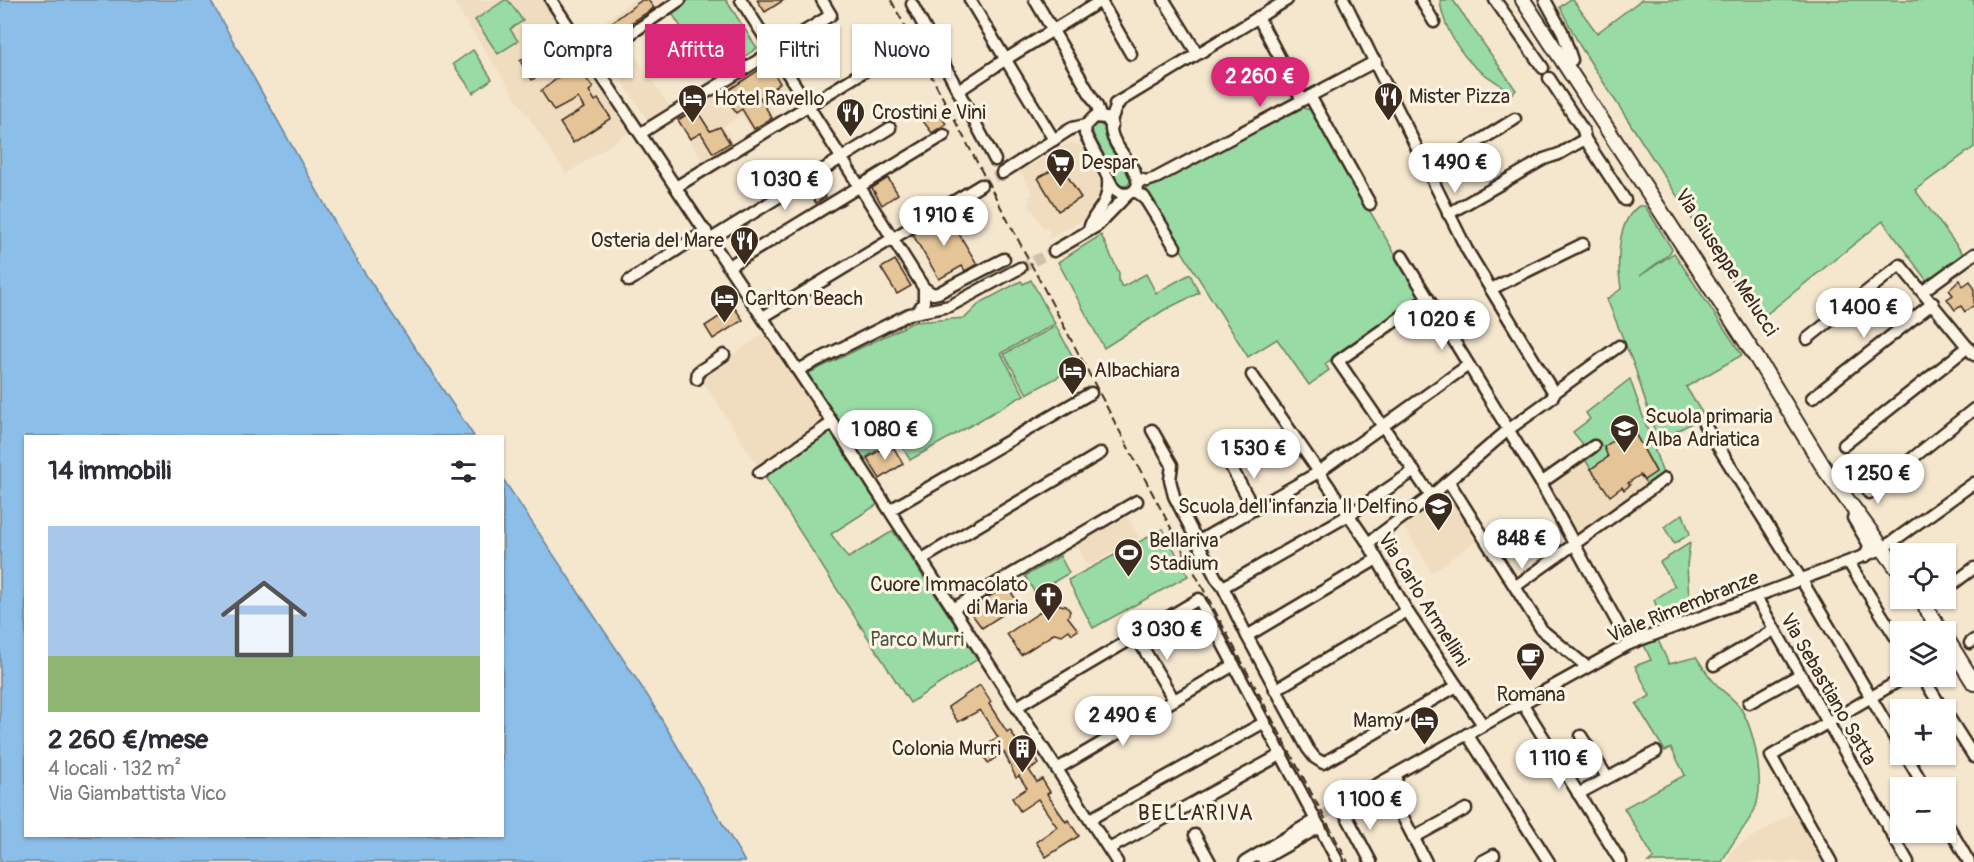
<!DOCTYPE html>
<html lang="it">
<meta charset="utf-8">
<style>
:root{--surface:#fff;--page:#f2f2f3;--text:#2b2b33;--muted:#7c7c81;--line:#e1e1e2;--accent:#db2777}
body{margin:0;font-family:Pangolin,sans-serif;background:var(--page);color:var(--text);height:100vh;display:flex;flex-direction:column;font-size:22px;white-space:nowrap}
*{box-sizing:border-box;margin:0}
p{font-size:20px;color:var(--muted)}
.icon{flex:none;width:33px;height:33px;fill:none;stroke:currentColor;stroke-width:2;stroke-linecap:round;stroke-linejoin:round}
.map{position:relative;flex:1;overflow:hidden}
.sheet{position:absolute;left:24px;top:435px;width:480px;height:402px;display:flex;flex-direction:column;background:var(--surface);border-radius:0px;box-shadow:0 2px 4px #0004}
.sheet>*{flex:none}
.hud{position:absolute;left:522px;top:24px;width:570px;height:54px;display:flex;gap:12px}
.fabs{position:absolute;left:1890px;top:543px;display:grid;gap:12px}
.fabs a{display:grid;place-items:center;width:66px;height:66px;border-radius:0px;background:var(--surface);box-shadow:0 2px 4px #0004;font-size:30px}
.price{position:absolute;translate:-50% -51px;padding:0 14px;border-radius:21px;background:#fff;color:#222;font-size:20px;line-height:39px;filter:drop-shadow(0 2px 3px #0008)}
.price::after{content:'';position:absolute;left:50%;top:36px;width:18px;height:14px;margin-left:-9px;background:inherit;clip-path:polygon(0 0,100% 0,50% 100%)}
.price.selected{background:var(--accent);color:#fff}
ul{padding:0;list-style:none}
li{display:grid;align-content:center;gap:12px;height:318px;padding:0 24px}
li+li{border-top:2px solid var(--line)}
li span{display:grid;place-items:center;height:186px;border-radius:0px;color:#555}
li>.icon{margin-inline-start:auto}
span .icon{width:108px;height:108px;fill:#fffc;stroke-width:1}
li b{font-size:26px}
h2{display:flex;justify-content:space-between;align-items:center;height:72px;padding:0 24px;font-size:26px}
.pill{padding:0 21px;border-radius:0px;background:var(--surface);box-shadow:0 2px 4px #0004;font-size:21px;line-height:54px}
.pill.selected{background:var(--accent);color:#fff}
.map>svg:first-child{display:block}
</style>
<div class="map">
<svg width="1974" height="862" viewBox="0 0 1974 862">
<rect width="100%" height="100%" fill="#f5e6ce"/>
<filter id="ink" filterUnits="userSpaceOnUse"><feTurbulence type="fractalNoise" baseFrequency=".0167" numOctaves="2"/><feDisplacementMap in="SourceGraphic" scale="12" xChannelSelector="R" yChannelSelector="G"/><feConvolveMatrix kernelMatrix="1 2 1 2 8 2 1 2 1" color-interpolation-filters="sRGB"/></filter>
<g filter="url(#ink)">
<g fill="#f0dcbe">
<polygon points="452,0 542,0 629,132 566,174"/>
<polygon points="633,0 673,0 598,51 587,34"/>
<polygon points="628,45 669,106 648,120 607,59"/>
<polygon points="772,58 789,86 766,100 777,119 754,134 742,115 723,126 734,146 705,164 675,118"/>
<polygon points="1071,142 1081,146 1099,178 1099,196 1096,204 1082,220 1048,239 1048,236 1051,234 1047,227 1044,228 1029,205 1031,201 1028,196 1033,194 1022,174 1017,173"/>
<polygon points="765,333 827,422 759,468 700,376"/>
<polygon points="1630,379 1663,474 1577,537 1549,483 1601,446 1597,440 1585,447 1573,432 1590,419 1586,413"/>
<polygon points="1445,490 1477,540 1432,572 1401,522"/>
<polygon points="1125,514 1139,537 1090,565 1087,564 1076,542"/>
<polygon points="1796,811 1825,862 1728,862 1733,849"/>
</g>
<g fill="#99dba5" stroke="#6a8262" stroke-width="1.5">
<polygon points="505,0 508,0 523,21 510,29 518,41 498,54 475,20"/>
<polygon points="689,0 726,0 757,48 714,77 671,12"/>
<path d="M1440 0H1453L1516 90 1511 94C1499 81 1481 75 1470 62 1455 46 1442 22 1440 0Z"/>
<polygon points="1569,0 1573,0 1597,33 1641,0 1974,0 1974,147 1915,190 1964,255 1927,281 1883,221 1758,321 1580,46 1560,7"/>
<polygon points="473,50 492,79 473,93 453,64"/>
<polygon points="1303,108 1310,110 1420,296 1325,364 1329,370 1309,385 1277,339 1248,357 1146,194 1147,188"/>
<polygon points="1097,123 1105,127 1108,142 1130,178 1130,182 1127,186 1119,184 1093,134 1092,127"/>
<path d="M1639 206H1645L1672 249 1669 254 1640 276 1674 253 1742 355 1686 387 1704 416 1658 442 1635 368 1607 299 1621 289C1617 265 1616 221 1639 206Z"/>
<polygon points="1101,235 1119,273 1119,281 1122,287 1146,274 1156,293 1190,274 1199,293 1164,310 1104,348 1058,262"/>
<polygon points="1031,280 1055,324 1001,353 1024,395 910,460 897,438 863,459 807,374 914,322 965,318 980,303 1021,281 1023,284"/>
<polygon points="1056,326 1078,366 1027,394 1004,354"/>
<polygon points="1630,379 1663,474 1647,485 1644,480 1656,471 1632,428 1604,447 1610,459 1603,461 1591,469 1584,458 1601,445 1597,440 1585,447 1573,432 1590,419 1586,413"/>
<polygon points="831,432 878,504 831,534 848,558 893,531 978,659 910,703 763,474"/>
<polygon points="1683,514 1690,534 1674,544 1664,527"/>
<polygon points="1163,529 1188,576 1093,628 1068,580"/>
<polygon points="1690,543 1687,565 1690,617 1664,625 1654,600 1675,586 1660,562"/>
<polygon points="1060,556 1069,573 1035,593 1025,576"/>
<path d="M1658 640 1669 664 1696 657C1703 666 1709 678 1718 686 1725 694 1735 699 1741 709 1755 732 1766 786 1754 811 1745 829 1731 842 1722 862H1648L1654 858 1624 808 1685 775 1671 748 1665 751 1636 704 1650 696 1635 666 1651 660 1644 645Z"/>
</g>
<polygon fill="#8bbee8" stroke="#6b8397" stroke-width="1.5" points="0,0 210,0 356,260 474,436 26,436 26,836 502,836 503,479 649,698 745,862 0,862"/>
<g fill="#e5c497" stroke="#3b2a1e" stroke-width="1.5">
<polygon points="642,0 648,0 654,8 602,42 603,34 595,35"/>
<polygon points="757,0 784,0 765,12"/>
<polygon points="558,37 569,55 567,57 573,67 577,65 593,88 589,91 595,101 598,99 611,118 573,143 560,123 584,108 578,98 554,111 541,91 563,74 556,64 532,80 520,61"/>
<polygon points="771,62 778,73 775,75 780,83 760,98 772,118 754,129 742,109 736,113 724,93"/>
<polygon points="935,107 946,124 932,133 920,117"/>
<polygon points="696,109 710,131 720,127 730,143 713,153 701,133 690,139 678,120"/>
<polygon points="1061,165 1081,198 1058,211 1038,178"/>
<polygon points="888,178 898,194 882,205 872,188"/>
<polygon points="817,182 826,197 816,203 806,189"/>
<polygon points="979,199 986,211 966,223 959,211"/>
<polygon points="947,214 977,264 965,271 962,266 939,279 913,235"/>
<polygon points="895,260 911,286 897,294 881,268"/>
<polygon points="1960,280 1963,286 1970,281 1974,288 1974,305 1965,312 1961,306 1955,310 1947,299 1953,295 1949,290"/>
<polygon points="734,307 743,320 713,339 705,326"/>
<polygon points="1632,428 1656,472 1644,480 1640,475 1628,483 1630,485 1624,490 1622,487 1610,496 1591,469 1608,457 1604,447"/>
<polygon points="888,445 891,449 894,448 903,464 880,479 867,458"/>
<polygon points="1007,586 1019,604 982,628 968,609"/>
<polygon points="1052,593 1060,605 1066,606 1070,611 1068,617 1078,630 1072,634 1069,630 1062,635 1055,633 1021,655 1007,634 1040,612 1041,604"/>
<polygon points="980,685 991,702 989,704 1007,732 1010,730 1018,743 1014,746 1021,758 1031,751 1039,764 1029,770 1037,782 1042,779 1050,792 1047,794 1066,822 1068,820 1079,836 1046,857 1036,842 1057,827 1038,799 1020,811 1012,798 1027,788 1019,776 1016,778 1004,752 988,763 979,749 998,737 980,710 958,722 948,707"/>
</g>
<g fill="none" stroke-linecap="round" stroke-linejoin="round">
<g stroke="#d0c0ab" stroke-width="10" stroke-dasharray="10 5" stroke-linecap="butt">
<polyline points="981,185 1002,173"/>
<polyline points="1020,268 1054,251"/>
<polyline points="1310,823 1342,804"/>
</g>
<defs>
<g id="minor">
<polyline points="551,0 838,431 1117,862"/>
<polyline points="741,0 924,288 924,302 918,311"/>
<polyline points="970,0 1054,140"/>
<polyline points="1035,0 1097,106 1100,116"/>
<polyline points="1100,0 1131,54"/>
<polyline points="1164,0 1197,53"/>
<polyline points="1344,0 1467,250 1554,393"/>
<polyline points="1421,0 1434,22"/>
<polyline points="1495,0 1543,68"/>
<polyline points="1545,0 1562,31 1572,60"/>
<polyline points="912,4 995,160"/>
<polyline points="1258,17 1302,100"/>
<polyline points="591,61 680,0"/>
<polyline points="1549,78 1583,130 1585,139 1625,200"/>
<polyline points="958,91 1006,59 1102,0"/>
<polyline points="1310,96 1370,204"/>
<polyline points="1115,104 1287,0"/>
<path d="M1112 126 1106 118 1094 117 1086 125 1085 134 1113 187C1121 197 1134 196 1138 184 1134 153 1093 142 1120 101"/>
<polyline points="641,133 831,15 822,0"/>
<polyline points="1429,172 1515,119"/>
<polyline points="1002,173 1072,128 1086,125"/>
<polyline points="1138,179 1147,181 1156,178 1376,61"/>
<polyline points="676,187 876,64"/>
<polyline points="1135,191 1144,197 1175,247"/>
<polyline points="1448,214 1544,159 1559,154 1585,139"/>
<path d="M1089 230C1092 210 1110 209 1108 178"/>
<polyline points="711,239 890,128"/>
<polyline points="1054,251 1097,226 1128,194"/>
<polyline points="1402,256 1541,483 1629,644"/>
<polyline points="729,266 944,135"/>
<polyline points="629,281 706,231"/>
<polyline points="924,288 933,294 938,293 1004,259"/>
<polyline points="1491,289 1583,244"/>
<polyline points="1923,291 1974,254"/>
<polyline points="1428,298 1338,361 1431,496"/>
<polyline points="763,317 981,185"/>
<polyline points="1807,339 1900,265 1974,355"/>
<polyline points="798,370 909,314 950,306 1020,268"/>
<polyline points="1252,375 1368,543 1407,611 1483,725"/>
<polyline points="697,379 698,372 724,355"/>
<polyline points="1812,398 1933,303"/>
<polyline points="1704,424 1801,579 1900,747"/>
<polyline points="1152,430 1172,465 1170,480 1174,496 1216,578 1223,587 1247,636 1308,749 1315,758 1323,763 1457,686"/>
<polyline points="1844,445 1968,347"/>
<polyline points="1230,465 1254,509"/>
<polyline points="759,473 832,423"/>
<polyline points="1449,482 1542,630 1586,666"/>
<polyline points="1541,483 1594,446"/>
<polyline points="1869,493 1974,409"/>
<polyline points="890,510 1091,393"/>
<polyline points="1853,518 1869,545 1866,556"/>
<polyline points="1197,542 1317,473 1467,366"/>
<polyline points="1368,543 1431,496 1508,430 1552,398 1554,393 1619,346"/>
<polyline points="922,559 1101,453"/>
<polyline points="1849,563 1900,644"/>
<polyline points="1516,586 1665,479"/>
<polyline points="1223,587 1349,515 1414,471"/>
<polyline points="1946,589 1974,568"/>
<polyline points="1756,597 1908,862"/>
<polyline points="954,608 1137,501"/>
<polyline points="1136,636 1174,700"/>
<polyline points="1247,636 1377,559"/>
<polyline points="1970,643 1974,640"/>
<polyline points="1714,665 1774,630"/>
<polyline points="1922,676 1943,710"/>
<polyline points="1275,690 1407,611"/>
<polyline points="1522,703 1621,862"/>
<polyline points="1749,703 1799,675"/>
<polyline points="1018,706 1199,599 1338,862"/>
<polyline points="1946,713 1974,757"/>
<polyline points="1467,734 1549,862"/>
<polyline points="1581,736 1607,777"/>
<polyline points="1905,754 1925,788"/>
<polyline points="1057,769 1234,665"/>
<polyline points="1397,778 1391,782 1389,790 1426,862"/>
<polyline points="1578,794 1656,752"/>
<polyline points="1342,804 1629,644 1882,549 1974,483"/>
<polyline points="1090,819 1265,722"/>
<polyline points="1946,822 1969,862"/>
<polyline points="1195,835 1210,862"/>
<polyline points="1413,838 1466,809"/>
<polyline points="1109,849 1282,754"/>
<polyline points="1263,859 1320,827"/>
<polyline points="1245,862 1310,823"/>
<polyline points="1371,862 1345,813 1389,786"/>
<polyline points="1481,862 1494,855"/>
<polyline points="1831,862 1771,756 1907,676"/>
</g>
<g id="major">
<polyline points="1523,0 1758,360 1826,471 1900,572"/>
<polyline points="1920,598 1941,632"/>
<polyline points="1946,638 1974,683"/>
</g>
</defs>
<use href="#minor" stroke="#3b2a1e" stroke-width="15"/>
<use href="#major" stroke="#3b2a1e" stroke-width="18"/>
<use href="#minor" stroke="#fcf5e5" stroke-width="10"/>
<use href="#major" stroke="#fcf5e5" stroke-width="14"/>
<polyline stroke="#3b2a1e" stroke-width="2" stroke-dasharray="9 4.5" stroke-linecap="butt" points="891,0 1348,862"/>
</g>
</g>
<defs>
<symbol id="restaurant-pin" viewBox="-11 -11 22 30"><path d="M0 17L-7.5 6A9.5 9.5 0 1 1 7.5 6Z" fill="#3b2a1e" stroke="#fcf5e5"/><path d="M-5-6h1v4h1v-4h1v4h1v-4h1v5L-1.5 .5V6h-2V.5L-5-1ZM5-6V6H3V1.5H1.5Q1.5-4 5-6Z" fill="#fff"/></symbol>
<symbol id="hotel-pin" viewBox="-11 -11 22 30"><path d="M0 17L-7.5 6A9.5 9.5 0 1 1 7.5 6Z" fill="#3b2a1e" stroke="#fcf5e5"/><path d="M-6-4.5h1.5V1H6V5H4.5V3h-9V5H-6ZM-4 0a1.8 1.8 0 1 1 3.6 0ZM.5 0V-2.5h3Q6-2.5 6 0Z" fill="#fff"/></symbol>
<symbol id="supermarket-pin" viewBox="-11 -11 22 30"><path d="M0 17L-7.5 6A9.5 9.5 0 1 1 7.5 6Z" fill="#3b2a1e" stroke="#fcf5e5"/><path d="M-6-5.5h2.5l.6 2H6L4.5 2H-2.5L-4.4-4H-6ZM-1.5 3.2a1.3 1.3 0 1 0 .1 0ZM3 3.2a1.3 1.3 0 1 0 .1 0Z" fill="#fff"/></symbol>
<symbol id="school-pin" viewBox="-11 -11 22 30"><path d="M0 17L-7.5 6A9.5 9.5 0 1 1 7.5 6Z" fill="#3b2a1e" stroke="#fcf5e5"/><path d="M0-5L7-2L0 1L-7-2ZM-4 1L0 2.5L4 1V4Q0 6-4 4Z" fill="#fff"/></symbol>
<symbol id="stadium-pin" viewBox="-11 -11 22 30"><path d="M0 17L-7.5 6A9.5 9.5 0 1 1 7.5 6Z" fill="#3b2a1e" stroke="#fcf5e5"/><path d="M0-5a6.5 5 0 1 0 0 10a6.5 5 0 1 0 0-10ZM-3.5-1.8h7v3.6h-7Z" fill="#fff"/></symbol>
<symbol id="church-pin" viewBox="-11 -11 22 30"><path d="M0 17L-7.5 6A9.5 9.5 0 1 1 7.5 6Z" fill="#3b2a1e" stroke="#fcf5e5"/><path d="M-1.2-6h2.4v3.5h3.3v2.4h-3.3V6h-2.4V-.1h-3.3v-2.4h3.3Z" fill="#fff"/></symbol>
<symbol id="cafe-pin" viewBox="-11 -11 22 30"><path d="M0 17L-7.5 6A9.5 9.5 0 1 1 7.5 6Z" fill="#3b2a1e" stroke="#fcf5e5"/><path d="M-5.5-4.5H6V0H3Q3 3.5 0 3.5H-2.5Q-5.5 3.5-5.5 0ZM3-3.2v2h1.7v-2ZM-6 4.5H4V6H-6Z" fill="#fff"/></symbol>
<symbol id="building-pin" viewBox="-11 -11 22 30"><path d="M0 17L-7.5 6A9.5 9.5 0 1 1 7.5 6Z" fill="#3b2a1e" stroke="#fcf5e5"/><path d="M-4-6H4V6H1V3H-1V6H-4ZM-2.5-4.3h1.7v1.8h-1.7ZM.8-4.3h1.7v1.8H.8ZM-2.5-1h1.7V.8h-1.7ZM.8-1h1.7V.8H.8Z" fill="#fff"/></symbol>
</defs>
<g fill-rule="evenodd">
<use href="#restaurant-pin" x="1372" y="80" width="33" height="45"/>
<use href="#hotel-pin" x="676" y="82" width="33" height="45"/>
<use href="#restaurant-pin" x="834" y="96" width="33" height="45"/>
<use href="#supermarket-pin" x="1044" y="146" width="33" height="45"/>
<use href="#restaurant-pin" x="728" y="224" width="33" height="45"/>
<use href="#hotel-pin" x="708" y="282" width="33" height="45"/>
<use href="#hotel-pin" x="1056" y="354" width="33" height="45"/>
<use href="#school-pin" x="1608" y="412" width="33" height="45"/>
<use href="#school-pin" x="1422" y="490" width="33" height="45"/>
<use href="#stadium-pin" x="1112" y="536" width="33" height="45"/>
<use href="#church-pin" x="1032" y="580" width="33" height="45"/>
<use href="#cafe-pin" x="1514" y="640" width="33" height="45"/>
<use href="#hotel-pin" x="1408" y="704" width="33" height="45"/>
<use href="#building-pin" x="1006" y="732" width="33" height="45"/>
</g>
<g text-anchor="middle" stroke-width="6" stroke-linejoin="round" paint-order="stroke">
<g font-size="20" fill="#3b2a1e" stroke="#fcf5e5" text-anchor="start">
<text x="1409" y="103">Mister Pizza</text>
<text x="714" y="105">Hotel Ravello</text>
<text x="872" y="119">Crostini e Vini</text>
<text x="1081" y="169">Despar</text>
<text x="724" y="247" text-anchor="end">Osteria del Mare</text>
<text x="745" y="305">Carlton Beach</text>
<text x="1094" y="377">Albachiara</text>
<text x="1645" y="423">Scuola primaria<tspan x="1645" dy="23">Alba Adriatica</tspan></text>
<text x="1418" y="513" text-anchor="end">Scuola dell'infanzia Il Delfino</text>
<text x="1149" y="547">Bellariva<tspan x="1149" dy="23">Stadium</tspan></text>
<text x="1028" y="591" text-anchor="end">Cuore Immacolato<tspan x="1028" dy="23">di Maria</tspan></text>
<text x="1531" y="701" text-anchor="middle">Romana</text>
<text x="1403" y="727" text-anchor="end">Mamy</text>
<text x="1001" y="755" text-anchor="end">Colonia Murri</text>
</g>
<g font-size="20" fill="#3b2a1e" stroke="#fcf5e5">
<text transform="translate(1727 262) rotate(57)" y="7">Via Giuseppe Melucci</text>
<text transform="translate(1424 599) rotate(58)" y="7">Via Carlo Armellini</text>
<text transform="translate(1683 606) rotate(-22)" y="7">Viale Rimembranze</text>
<text transform="translate(1829 689) rotate(60)" y="7">Via Sebastiano Satta</text>
</g>
<g font-size="20" fill="#525640" stroke="#fcf5e5">
<text x="917" y="646">Parco Murri</text>
</g>
<g font-size="21" letter-spacing="1.5" fill="#3b2a1e" stroke="#fcf5e5">
<text x="1196" y="820">BELLARIVA</text>
</g>
</g>
</svg>
<div class="fabs">
<a><svg class="icon" aria-label="locate" viewBox="0 0 24 24"><circle cx="12" cy="12" r="6"/><path d="M12 2v4M12 18v4M2 12h4M18 12h4"/></svg></a>
<a><svg class="icon" aria-label="layers" viewBox="0 0 24 24"><path d="M12 4l9 5-9 5-9-5zM3 14l9 5 9-5"/></svg></a>
<a>+</a>
<a>−</a>
</div>
<b class="price selected" style="left:1260px;top:108px">2 260 €</b>
<b class="price" style="left:1455px;top:194px">1 490 €</b>
<b class="price" style="left:785px;top:211px">1 030 €</b>
<b class="price" style="left:944px;top:247px">1 910 €</b>
<b class="price" style="left:1864px;top:339px">1 400 €</b>
<b class="price" style="left:1442px;top:351px">1 020 €</b>
<b class="price" style="left:885px;top:461px">1 080 €</b>
<b class="price" style="left:1254px;top:480px">1 530 €</b>
<b class="price" style="left:1878px;top:505px">1 250 €</b>
<b class="price" style="left:1522px;top:570px">848 €</b>
<b class="price" style="left:1167px;top:661px">3 030 €</b>
<b class="price" style="left:1123px;top:747px">2 490 €</b>
<b class="price" style="left:1559px;top:790px">1 110 €</b>
<b class="price" style="left:1370px;top:831px">1 100 €</b>
<div class="hud">
<a class="pill">Compra</a>
<a class="pill selected">Affitta</a>
<a class="pill">Filtri</a>
<a class="pill">Nuovo</a>
</div>
<section class="sheet">
<h2>14 immobili<svg class="icon" aria-label="filters" viewBox="0 0 24 24"><path d="M4 7h16M4 17h16"/><circle cx="9" cy="7" r="2"/><circle cx="15" cy="17" r="2"/></svg></h2>
<ul>
<li><span style="background:linear-gradient(#a9c7e8 70%,#8fb573 0)"><svg class="icon" aria-label="home" viewBox="0 0 24 24"><path d="M3 11l9-7 9 7M6 9v11h12V9"/></svg></span><div><b>2 260 €/mese</b><p>4 locali · 132 m²</p><p>Via Giambattista Vico</p></div></li>
</ul>
</section>
</div>
